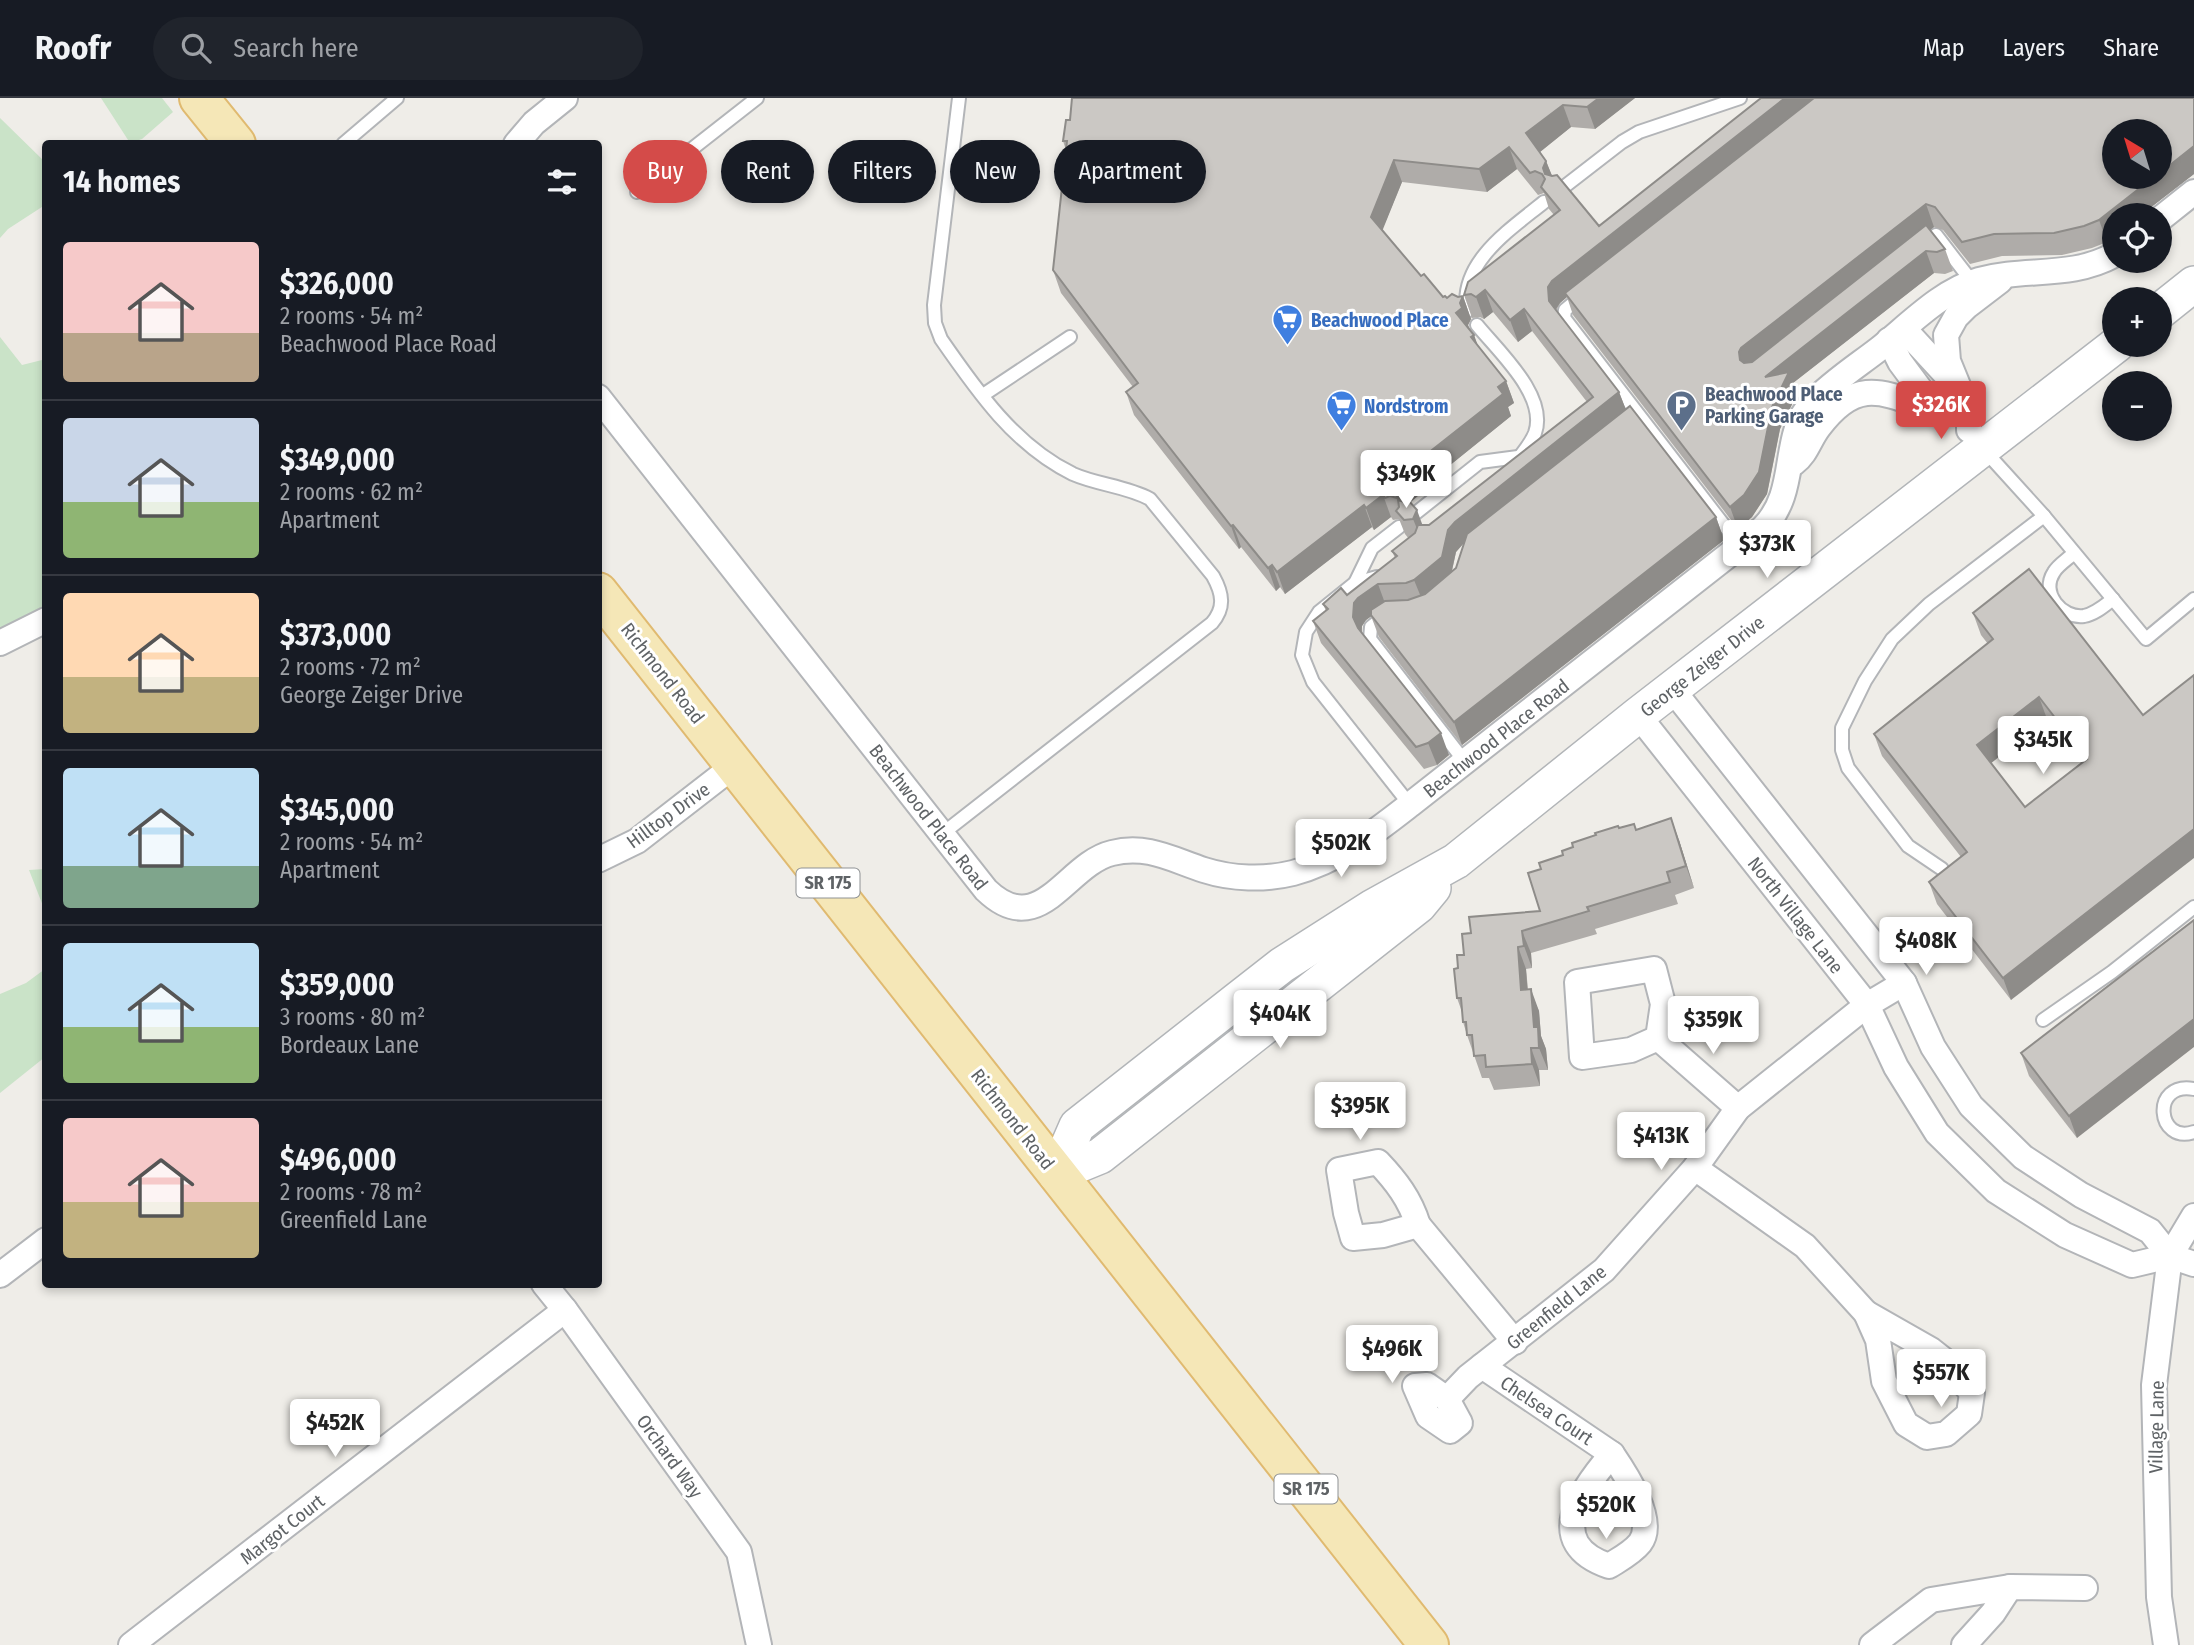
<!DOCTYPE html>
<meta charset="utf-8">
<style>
:root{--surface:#171b24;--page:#20242c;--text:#f1f3f6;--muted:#9ea1a6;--line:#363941;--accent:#d44b49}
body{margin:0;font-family:"Fira Sans Condensed",sans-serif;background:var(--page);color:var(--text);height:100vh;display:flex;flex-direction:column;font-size:26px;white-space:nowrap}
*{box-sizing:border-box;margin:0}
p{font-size:23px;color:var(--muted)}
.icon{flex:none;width:38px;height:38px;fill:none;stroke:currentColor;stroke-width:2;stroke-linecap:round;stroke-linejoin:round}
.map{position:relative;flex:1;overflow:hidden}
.drawer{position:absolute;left:42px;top:42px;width:560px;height:1148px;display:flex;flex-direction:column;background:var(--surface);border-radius:7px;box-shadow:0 4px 10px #0003}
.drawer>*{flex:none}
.guide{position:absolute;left:623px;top:42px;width:665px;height:63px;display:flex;gap:14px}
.needle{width:46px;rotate:322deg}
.tools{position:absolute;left:2102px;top:21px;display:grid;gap:14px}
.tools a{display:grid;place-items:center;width:70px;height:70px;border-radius:50%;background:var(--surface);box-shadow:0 4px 10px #0003;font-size:35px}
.price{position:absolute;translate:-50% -60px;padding:0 16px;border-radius:7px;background:#fff;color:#222;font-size:23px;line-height:46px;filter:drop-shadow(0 2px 4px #0008)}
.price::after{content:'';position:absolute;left:50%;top:42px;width:21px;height:16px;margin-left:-10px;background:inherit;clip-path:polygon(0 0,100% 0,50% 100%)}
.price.current{background:var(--accent);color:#fff}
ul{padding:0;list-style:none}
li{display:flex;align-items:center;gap:21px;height:175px;padding:0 21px}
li+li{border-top:2px solid var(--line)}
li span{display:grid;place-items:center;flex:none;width:196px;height:140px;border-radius:7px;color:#555}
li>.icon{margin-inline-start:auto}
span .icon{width:84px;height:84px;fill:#fffc;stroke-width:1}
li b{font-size:30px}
h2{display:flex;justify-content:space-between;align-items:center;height:84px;padding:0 21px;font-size:30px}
.pill{padding:0 24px;border-radius:32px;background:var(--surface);box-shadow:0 4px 10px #0003;font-size:24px;line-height:63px}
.pill.current{background:var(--accent);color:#fff}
header{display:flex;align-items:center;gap:42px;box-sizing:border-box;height:98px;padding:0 35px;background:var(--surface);border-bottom:2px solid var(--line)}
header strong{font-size:33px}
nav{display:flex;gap:38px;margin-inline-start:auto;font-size:24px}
.search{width:490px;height:63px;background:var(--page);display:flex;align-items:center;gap:18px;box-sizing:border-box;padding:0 24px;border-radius:38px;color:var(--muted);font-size:26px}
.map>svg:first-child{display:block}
</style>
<header>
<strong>Roofr</strong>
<div class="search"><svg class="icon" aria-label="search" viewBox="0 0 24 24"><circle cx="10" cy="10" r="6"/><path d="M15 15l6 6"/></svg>Search here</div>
<nav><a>Map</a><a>Layers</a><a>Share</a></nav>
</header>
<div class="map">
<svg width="2194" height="1547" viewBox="0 0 2194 1547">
<rect width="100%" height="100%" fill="#efede8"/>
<g fill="#cae3c8">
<polygon points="101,0 162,0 173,14 142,41 130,45"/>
<polygon points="0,20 46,65 45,107 8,131 0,140"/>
<polygon points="0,239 22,267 46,261 45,522 0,545"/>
<polygon points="45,771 46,771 45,820 43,808 29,772"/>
<polygon points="45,871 45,959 0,995 0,896 26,885"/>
</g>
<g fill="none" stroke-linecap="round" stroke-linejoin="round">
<defs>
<g id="lane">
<polyline points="343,46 397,0"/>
<polyline points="1560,92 1622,44 1639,34 1740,0"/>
<polyline points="637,94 757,0"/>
<polyline points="1923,147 1936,137 1973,185"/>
<polyline points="1582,198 1565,212 1564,220 1740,448"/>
<path d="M1467 213C1459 164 1511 131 1544 104"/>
<path d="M1477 227C1499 254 1548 298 1535 335 1530 348 1520 357 1513 368"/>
<polyline points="983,297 1070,239"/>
<polyline points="1985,353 2044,418 2146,541 2194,501"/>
<polyline points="1412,418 1480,364 1518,359"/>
<path d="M2074 455C2068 461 2058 467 2054 474 2040 495 2062 521 2084 518 2095 516 2104 508 2113 501"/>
<polyline points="1377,479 1355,485 1319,514 1306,534 1302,557 1313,584 1410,707"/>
<polyline points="1355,485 1372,450 1399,429"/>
<polyline points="1386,517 1371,529 1370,541 1465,664"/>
<path d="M942 736 1212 525C1225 510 1223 496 1213 478L1150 401C1126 388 1098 387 1073 376 1015 348 977 293 941 241L935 225 934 207 959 0"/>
<polyline points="1942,771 1908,748 1848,670 1842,652 1842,630 1865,583 1892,541 1929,506 2044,418"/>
<polyline points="2043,922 2112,874 2194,809"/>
<path d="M2194 991C2150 983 2157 1047 2194 1034"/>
</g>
<g id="street">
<polyline points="516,46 534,25 565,0"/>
<polyline points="2160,121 2194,94"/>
<polyline points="1904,231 1951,282"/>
<polyline points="1889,242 1900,264 1937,314"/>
<path d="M598 299 986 792C1040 844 1066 766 1112 755 1147 746 1173 762 1204 772 1232 781 1265 782 1293 775 1339 763 1375 734 1411 706 1439 684 1467 662 1495 640 1584 570 1673 500 1763 430 1800 393 1780 338 1812 305 1832 284 1857 268 1879 251 1909 227 1941 193 1979 182 2026 169 2070 181 2114 157"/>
<polyline points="1969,332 1969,303 1959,290 1948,263 1946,237 1956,219 1966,209 2000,183"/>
<path d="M1794 365C1807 355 1809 342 1819 329 1858 277 1884 295 1935 313"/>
<polyline points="0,545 46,522"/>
<polyline points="1672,591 1904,885 1933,949 1971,1008 2023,1059 2081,1097 2150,1133 2170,1158"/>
<polyline points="1638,617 1867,907 1896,969 1937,1035 1996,1093 2065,1137 2132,1167 2170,1158"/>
<polyline points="598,762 637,743 735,667"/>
<polygon points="1654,871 1663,906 1658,940 1631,952 1582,959 1577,884"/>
<polyline points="1658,940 1738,1010"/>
<path d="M1378 1064C1396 1083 1410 1101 1418 1127L1383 1137 1353 1140 1346 1115 1339 1072Z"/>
<polyline points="1695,1070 1805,1148 1866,1215"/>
<polyline points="1418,1127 1515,1244"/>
<polyline points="2170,1158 2194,1166"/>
<polyline points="0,1177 46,1142"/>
<polyline points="544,1186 565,1212 739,1454 759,1547"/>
<polygon points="1866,1215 1931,1252 1945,1263 1972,1295 1969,1316 1946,1336 1927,1339 1906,1326 1884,1283 1878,1242"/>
<polyline points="1482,1268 1612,1356"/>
<polygon points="1427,1287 1447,1301 1460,1325 1450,1333 1428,1318 1415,1288"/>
<polyline points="1447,1301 1468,1279 1604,1172 1695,1070 1738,1010 1867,907 1904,885"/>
<path d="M1612 1356C1625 1375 1657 1423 1640 1445 1632 1455 1620 1461 1609 1468 1542 1445 1581 1392 1612 1356Z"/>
<polyline points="131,1547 565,1212"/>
<polyline points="1872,1547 1931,1502 2010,1489 2085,1490"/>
<polyline points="1964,1547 1993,1515 2010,1489"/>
<polyline points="2166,1547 2159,1499 2154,1287 2170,1158 2194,1118"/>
</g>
<g id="secondary">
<polyline points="2160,213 2194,186"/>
<polyline points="1056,1076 1077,1028 1236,903 1282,867 1373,809 1456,763 1638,617 2116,247"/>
<polyline points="1056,1076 1100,1058 1419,807 1433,790"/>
</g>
<g id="primary">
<polyline points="199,0 236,46"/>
<polyline points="598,494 1429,1547"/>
</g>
</defs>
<use href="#lane" stroke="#b3b5b8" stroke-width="16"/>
<use href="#street" stroke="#b3b5b8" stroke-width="28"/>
<use href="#secondary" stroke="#b2b5b8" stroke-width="38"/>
<use href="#primary" stroke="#e0ba70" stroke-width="42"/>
<use href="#lane" stroke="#fff" stroke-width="12"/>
<use href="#street" stroke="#fff" stroke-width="24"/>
<use href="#secondary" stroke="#fff" stroke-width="35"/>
<use href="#primary" stroke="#f5e7b7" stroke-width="38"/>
</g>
<g fill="#afaca9" fill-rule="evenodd">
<path d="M1072 0H1635L1595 31 1571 29 1540 54 1546 63 1552 78 1599 128 2194 76 2141 117H2114V138L2107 144 2092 150 2062 157 2002 158 1970 166 1943 132 1934 129 1930 132 1945 151 1953 173 1945 176 1934 175 1793 285 1797 296 1780 331 1767 396 1752 419 1738 431 1573 217 1567 199 1560 205 1556 213 1619 294 1626 312 1716 419 1724 442 1462 647 1379 539 1371 518 1366 522 1362 528V535L1449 657 1437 667 1424 671 1321 545 1313 523 1326 513 1323 506 1347 497 1395 460 1392 453 1409 441 1405 436 1399 421 1393 422 1391 419 1374 432 1372 429 1285 496 1280 489 1276 493 1241 449 1239 451 1134 317 1126 294 1133 289 1061 195 1053 172 1066 52 1063 43 1070 22ZM1517 71 1538 97 1544 95 1549 111 1554 117 1464 197 1472 220 1480 219 1484 221 1493 214 1518 244 1532 233 1587 304 1429 427H1422L1411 404 1419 397 1418 393 1511 318 1508 309 1514 305 1506 283 1478 249 1474 237 1470 232 1468 227 1471 221 1463 198 1447 200 1443 199 1421 178 1382 132 1402 84 1487 94ZM1464 445 1456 470 1452 473 1456 454Z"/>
<path d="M1973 515 2143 617 2011 902 1937 806 1929 784 1961 759 1882 658 1874 636 1988 546 1981 537ZM2047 621 2081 665 2025 709 1990 665Z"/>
<polygon points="1620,730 1636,731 1679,742 1694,790 1675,797 1678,806 1595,831 1597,836 1531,855 1532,870 1526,871 1528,891 1539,913 1541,938 1546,951 1548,972 1539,972 1540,988 1494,992 1489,980 1482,980 1467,937 1463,924 1462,914 1457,900 1458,870 1464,857 1471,835 1540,813 1541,771 1563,757 1573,749"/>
<polygon points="2194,822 2077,1040 2029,978 2021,955"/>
</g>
<g fill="#8e8c89">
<polygon points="1599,0 1635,0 1595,31 1587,9"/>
<polygon points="1785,0 1822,0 1565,195 1567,199 1560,205 1556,211 1557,225 1549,203 1548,189 1552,183"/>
<polygon points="1563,7 1571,29 1535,58 1526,35"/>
<polygon points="2194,48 2194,76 2141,117 2114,117 2114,138 2107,144 2099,122 2154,79 2160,79 2160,75"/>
<polygon points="1509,49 1517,71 1487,94 1479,71"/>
<polygon points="1394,62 1402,84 1379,141 1371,119"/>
<polygon points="1546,63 1555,85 1551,92 1543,70"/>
<polygon points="1926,106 1934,129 1750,272 1740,262 1739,254 1741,250"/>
<polygon points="1926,153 1934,175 1793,285 1797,296 1780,331 1767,396 1752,419 1738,431 1730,409 1765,279"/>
<polygon points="1485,192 1493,214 1484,221 1476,199"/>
<polygon points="1463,198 1471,221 1468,227 1470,233 1456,215"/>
<polygon points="1524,211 1532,233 1518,244 1510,222"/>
<polygon points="1474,237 1482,259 1471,239"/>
<polygon points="1506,283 1514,305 1508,309 1511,318 1418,393 1419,397 1409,405 1405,423 1397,400 1396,393 1408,371 1498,289"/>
<polygon points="1619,294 1628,317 1463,446 1456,454 1450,481 1423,504 1414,482 1455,424"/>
<polygon points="1383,397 1391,419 1374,432 1366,410"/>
<polygon points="1364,407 1372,429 1285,496 1277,474"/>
<polygon points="1417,412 1425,434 1422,443 1413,421"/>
<polygon points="1716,419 1724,442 1462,647 1454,624"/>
<polygon points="1233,427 1241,449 1239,451 1231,428"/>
<polygon points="1272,467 1280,489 1276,493 1268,470"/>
<polygon points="1378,486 1386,508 1366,522 1362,528 1361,541 1353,519 1354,505 1358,500"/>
<polygon points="2039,599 2047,621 1985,670 1977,647"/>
<polygon points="1441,635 1449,657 1437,667 1428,645"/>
<polygon points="1671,720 1679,742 1694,790 1686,768"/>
<polygon points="2194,731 2194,760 2011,902 2003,880"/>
<polygon points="1522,833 1531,855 1532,870 1524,848"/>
<polygon points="1518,849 1526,871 1529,914 1521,892"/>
<polygon points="1531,891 1539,913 1541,938 1546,951 1548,972 1539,950 1534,929"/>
<polygon points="2194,921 2194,949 2077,1040 2069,1018"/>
<polygon points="1531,950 1539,972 1540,988 1532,966"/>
</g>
<g fill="#cbc8c4" stroke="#8e8c89" stroke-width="2" fill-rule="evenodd">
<polygon points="1072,0 1599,0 1587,9 1563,7 1526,35 1546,63 1543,70 1545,76 1552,78 1557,77 1599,128 1761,0 1785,0 1552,183 1548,189 1549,203 1619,294 1455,424 1448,432 1442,459 1414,482 1406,485 1378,486 1358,500 1354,505 1353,519 1358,530 1441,635 1428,645 1416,649 1313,523 1328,511 1323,506 1341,490 1347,497 1397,458 1392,453 1415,435 1418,427 1429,427 1593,299 1524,211 1510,222 1485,192 1476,199 1471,196 1464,197 1468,184 1560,112 1541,89 1545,81 1542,76 1535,73 1530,75 1509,49 1479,71 1394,62 1371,119 1421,178 1424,176 1443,199 1445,198 1447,200 1452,196 1458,199 1463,198 1460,205 1462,210 1456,215 1474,237 1471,239 1506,283 1498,289 1503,296 1408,371 1411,375 1401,384 1402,386 1396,393 1397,400 1390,398 1385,400 1383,397 1366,410 1364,407 1277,474 1272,467 1268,470 1233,427 1231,428 1126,294 1138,285 1053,172 1067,43 1063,43 1066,22 1070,22"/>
<polygon points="1814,0 2194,0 2194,48 2160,75 2160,33 2114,33 2114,79 2154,79 2099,122 2084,128 2054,135 1994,136 1962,144 1935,109 1926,106 1741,250 1739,254 1740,262 1744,265 1752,264 1926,127 1945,151 1937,154 1926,153 1765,279 1789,274 1772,309 1759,374 1744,397 1730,409 1565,195"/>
<polygon points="1630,308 1716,419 1454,624 1371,517 1371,512 1385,503 1408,502 1425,496 1456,470 1467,436"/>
<polygon points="1398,402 1404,404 1409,403 1417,412 1413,421 1404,422 1396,413 1399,409"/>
<path d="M2029 471 2143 617 2194 577V731L2003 880 1929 784 1967 754 1874 636 1993 541 1973 515ZM2039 599 2087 661 2025 709 1977 647Z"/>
<polygon points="1671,720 1686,768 1667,774 1670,784 1587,809 1589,813 1522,833 1524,848 1518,849 1521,892 1531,891 1534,929 1538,929 1539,950 1531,950 1532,966 1486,969 1485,957 1474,958 1472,937 1467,937 1466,924 1463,924 1461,900 1457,900 1454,871 1458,870 1457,857 1464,857 1462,836 1471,835 1469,819 1540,813 1528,775 1541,771 1539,765 1563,757 1562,753 1573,749 1572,745 1596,737 1595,735 1618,728 1619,730 1634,726 1636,732"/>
<polygon points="2194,822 2194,921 2069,1018 2021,955"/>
</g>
<defs>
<symbol id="supermarket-pin" viewBox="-11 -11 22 30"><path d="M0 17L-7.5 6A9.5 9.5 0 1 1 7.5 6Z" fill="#3f7fe0" stroke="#fff"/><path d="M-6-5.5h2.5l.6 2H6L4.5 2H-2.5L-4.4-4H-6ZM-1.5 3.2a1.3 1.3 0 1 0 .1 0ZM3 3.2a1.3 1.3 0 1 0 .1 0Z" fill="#fff"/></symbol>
<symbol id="parking-pin" viewBox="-11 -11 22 30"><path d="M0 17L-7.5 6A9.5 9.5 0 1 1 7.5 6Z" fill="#5c6f8a" stroke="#fff"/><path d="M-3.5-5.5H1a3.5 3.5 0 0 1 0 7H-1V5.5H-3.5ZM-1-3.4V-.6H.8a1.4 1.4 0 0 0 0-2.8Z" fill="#fff"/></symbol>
</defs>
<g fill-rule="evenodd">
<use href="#supermarket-pin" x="1270" y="204" width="35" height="47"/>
<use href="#parking-pin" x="1664" y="290" width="35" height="47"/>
<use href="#supermarket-pin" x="1324" y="290" width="35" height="47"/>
</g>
<g text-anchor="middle" stroke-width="6" stroke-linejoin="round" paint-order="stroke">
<g fill="#fff" stroke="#8f9294" stroke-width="2">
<rect x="796.5" y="770.5" width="63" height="29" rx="5"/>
<rect x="1274.5" y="1376.5" width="63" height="29" rx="5"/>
</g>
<g font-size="18" font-weight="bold" fill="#5f6366">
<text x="828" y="791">SR 175</text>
<text x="1306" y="1397">SR 175</text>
</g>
<g font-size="19" font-weight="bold" fill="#366cbe" stroke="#fff" text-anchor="start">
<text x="1311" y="229">Beachwood Place</text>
<text x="1364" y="315">Nordstrom</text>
</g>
<g font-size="19" font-weight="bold" fill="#4e5e75" stroke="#fff" text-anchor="start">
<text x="1705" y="303">Beachwood Place<tspan x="1705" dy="22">Parking Garage</tspan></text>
</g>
<g font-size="19" fill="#5f6366" stroke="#fff">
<text transform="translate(1702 568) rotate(-38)" y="7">George Zeiger Drive</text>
<text transform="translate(663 575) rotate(52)" y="7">Richmond Road</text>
<text transform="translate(1496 640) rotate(-38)" y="7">Beachwood Place Road</text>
<text transform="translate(668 717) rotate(-36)" y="7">Hilltop Drive</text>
<text transform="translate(929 719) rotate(52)" y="7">Beachwood Place Road</text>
<text transform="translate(1796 817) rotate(52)" y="7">North Village Lane</text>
<text transform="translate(1013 1021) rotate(52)" y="7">Richmond Road</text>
<text transform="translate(1556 1209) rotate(-39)" y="7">Greenfield Lane</text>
<text transform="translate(1547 1312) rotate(34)" y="7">Chelsea Court</text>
<text transform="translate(2156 1329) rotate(-89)" y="7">Village Lane</text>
<text transform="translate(670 1358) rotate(54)" y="7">Orchard Way</text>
<text transform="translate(282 1431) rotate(-38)" y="7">Margot Court</text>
</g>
</g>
</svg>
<div class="tools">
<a><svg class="needle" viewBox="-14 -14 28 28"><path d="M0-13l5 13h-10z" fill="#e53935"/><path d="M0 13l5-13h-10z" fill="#9ea1a6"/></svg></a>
<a><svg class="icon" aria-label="locate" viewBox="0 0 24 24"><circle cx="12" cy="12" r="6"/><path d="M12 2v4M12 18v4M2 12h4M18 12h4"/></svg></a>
<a>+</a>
<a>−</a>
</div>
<b class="price current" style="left:1941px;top:343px">$326K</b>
<b class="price" style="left:1406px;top:412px">$349K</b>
<b class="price" style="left:1767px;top:482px">$373K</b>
<b class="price" style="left:2043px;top:678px">$345K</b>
<b class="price" style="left:1341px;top:781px">$502K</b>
<b class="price" style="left:1926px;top:879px">$408K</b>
<b class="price" style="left:1280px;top:952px">$404K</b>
<b class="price" style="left:1713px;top:958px">$359K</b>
<b class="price" style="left:1360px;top:1044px">$395K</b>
<b class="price" style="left:1661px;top:1074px">$413K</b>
<b class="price" style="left:1392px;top:1287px">$496K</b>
<b class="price" style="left:1941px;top:1311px">$557K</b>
<b class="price" style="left:335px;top:1361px">$452K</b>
<b class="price" style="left:1606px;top:1443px">$520K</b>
<div class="guide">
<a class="pill current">Buy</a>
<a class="pill">Rent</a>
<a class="pill">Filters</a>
<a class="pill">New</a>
<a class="pill">Apartment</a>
</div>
<section class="drawer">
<h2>14 homes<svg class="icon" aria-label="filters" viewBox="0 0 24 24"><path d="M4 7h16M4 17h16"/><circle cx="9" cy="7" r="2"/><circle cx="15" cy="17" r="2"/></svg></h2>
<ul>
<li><span style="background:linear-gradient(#f6c9c9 65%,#b9a48a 0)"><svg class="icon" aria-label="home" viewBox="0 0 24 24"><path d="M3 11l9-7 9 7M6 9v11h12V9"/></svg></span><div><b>$326,000</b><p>2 rooms · 54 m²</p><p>Beachwood Place Road</p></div></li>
<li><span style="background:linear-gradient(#c9d6e8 60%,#8fb573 0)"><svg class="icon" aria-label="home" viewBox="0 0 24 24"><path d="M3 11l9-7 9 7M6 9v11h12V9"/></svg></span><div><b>$349,000</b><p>2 rooms · 62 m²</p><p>Apartment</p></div></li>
<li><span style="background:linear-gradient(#ffd9b3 60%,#c2b280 0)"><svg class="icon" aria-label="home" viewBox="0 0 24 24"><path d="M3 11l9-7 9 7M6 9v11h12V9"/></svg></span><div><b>$373,000</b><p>2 rooms · 72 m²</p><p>George Zeiger Drive</p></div></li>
<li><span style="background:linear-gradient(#bfe0f5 70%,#7fa58c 0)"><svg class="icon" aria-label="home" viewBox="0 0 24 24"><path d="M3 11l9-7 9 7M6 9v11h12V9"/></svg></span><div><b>$345,000</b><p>2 rooms · 54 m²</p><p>Apartment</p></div></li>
<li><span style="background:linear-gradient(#bfe0f5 60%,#8fb573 0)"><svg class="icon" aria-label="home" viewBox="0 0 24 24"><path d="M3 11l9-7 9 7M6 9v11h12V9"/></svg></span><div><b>$359,000</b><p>3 rooms · 80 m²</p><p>Bordeaux Lane</p></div></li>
<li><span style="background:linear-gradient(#f6c9c9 60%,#c2b280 0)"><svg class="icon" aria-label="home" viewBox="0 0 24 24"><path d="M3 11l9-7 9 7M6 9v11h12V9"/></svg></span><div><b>$496,000</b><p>2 rooms · 78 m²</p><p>Greenfield Lane</p></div></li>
</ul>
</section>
</div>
